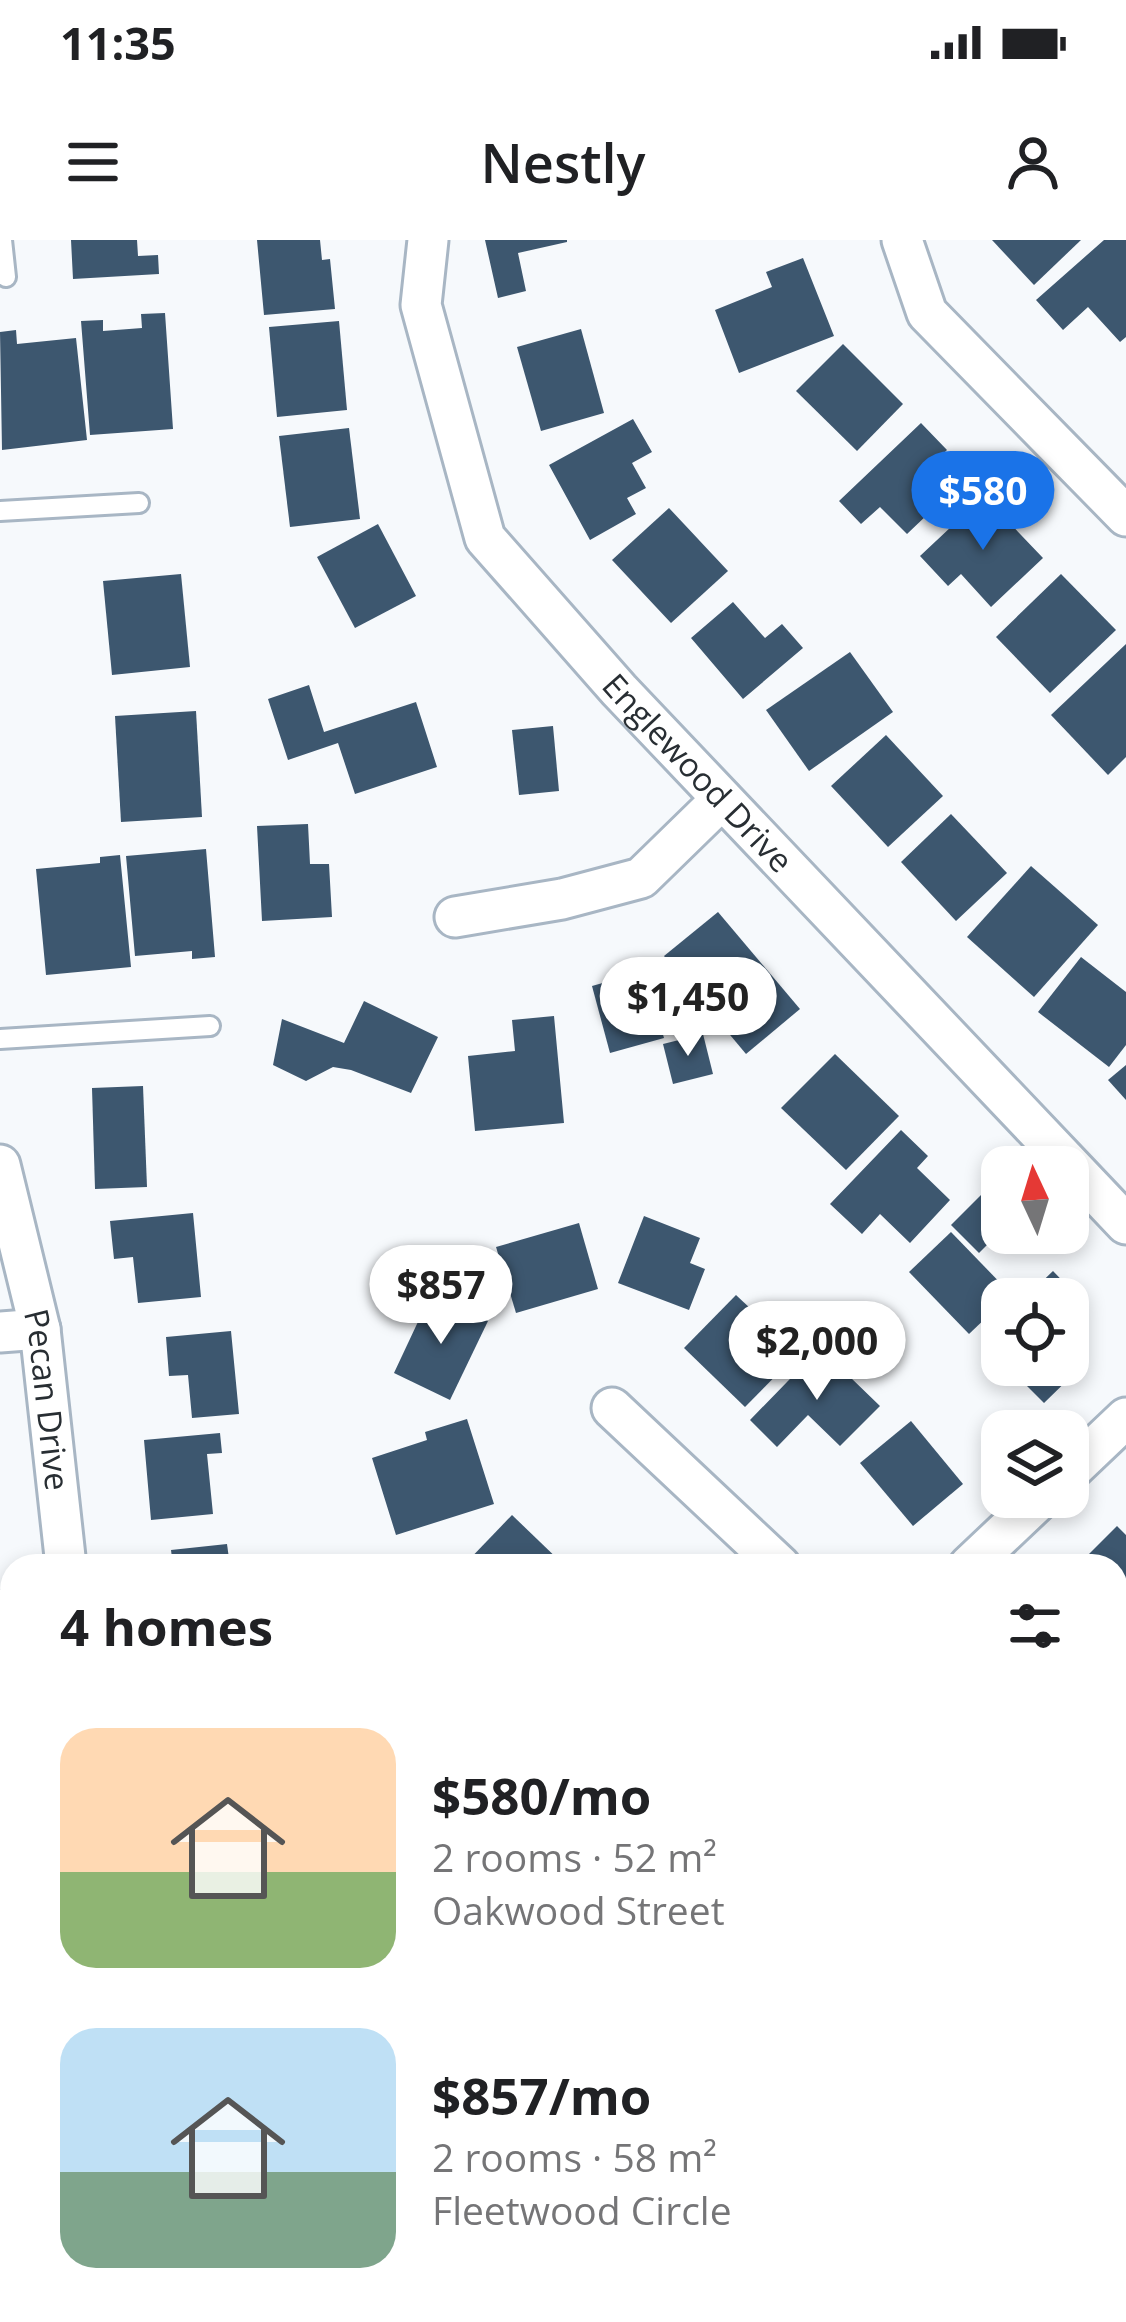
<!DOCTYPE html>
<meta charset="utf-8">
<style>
:root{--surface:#fff;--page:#f6f6f6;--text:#202124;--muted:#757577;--accent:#1a73e8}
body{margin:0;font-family:"Open Sans",sans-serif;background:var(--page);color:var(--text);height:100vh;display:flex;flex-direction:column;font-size:45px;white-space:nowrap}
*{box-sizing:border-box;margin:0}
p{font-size:39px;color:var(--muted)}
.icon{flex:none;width:66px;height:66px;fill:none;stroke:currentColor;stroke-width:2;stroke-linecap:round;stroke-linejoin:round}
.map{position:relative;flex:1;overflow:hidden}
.drawer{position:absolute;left:0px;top:1314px;width:1128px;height:768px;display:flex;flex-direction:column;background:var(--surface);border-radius:36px 36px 0 0;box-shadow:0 6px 18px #0003}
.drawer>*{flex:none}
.needle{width:78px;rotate:356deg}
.tools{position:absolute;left:981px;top:906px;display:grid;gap:24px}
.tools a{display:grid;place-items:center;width:108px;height:108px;border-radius:24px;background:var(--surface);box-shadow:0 6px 18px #0003;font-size:60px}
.price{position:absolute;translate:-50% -102px;padding:0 27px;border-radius:42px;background:#fff;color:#222;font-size:39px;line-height:78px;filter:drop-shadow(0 3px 6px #0008)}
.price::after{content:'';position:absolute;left:50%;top:72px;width:36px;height:27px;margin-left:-18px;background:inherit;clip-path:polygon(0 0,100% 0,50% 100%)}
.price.current{background:var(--accent);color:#fff}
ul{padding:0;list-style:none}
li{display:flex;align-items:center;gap:36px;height:300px;padding:0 60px}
li span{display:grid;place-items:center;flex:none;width:336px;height:240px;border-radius:36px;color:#555}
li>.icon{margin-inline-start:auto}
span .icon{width:144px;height:144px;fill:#fffc;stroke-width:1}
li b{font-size:51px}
h2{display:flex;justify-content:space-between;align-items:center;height:144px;padding:0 60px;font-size:51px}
.status{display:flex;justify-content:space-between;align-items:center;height:84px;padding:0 60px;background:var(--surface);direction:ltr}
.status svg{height:33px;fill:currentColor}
header{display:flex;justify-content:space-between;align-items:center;height:156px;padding:0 60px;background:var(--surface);font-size:54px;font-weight:600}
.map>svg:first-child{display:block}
</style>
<div class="status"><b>11:35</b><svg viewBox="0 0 49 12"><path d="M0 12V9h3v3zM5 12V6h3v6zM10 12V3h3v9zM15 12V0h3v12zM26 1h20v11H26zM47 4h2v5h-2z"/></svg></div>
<header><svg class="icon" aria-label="menu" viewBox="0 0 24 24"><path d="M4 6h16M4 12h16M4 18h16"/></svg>Nestly<svg class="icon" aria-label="person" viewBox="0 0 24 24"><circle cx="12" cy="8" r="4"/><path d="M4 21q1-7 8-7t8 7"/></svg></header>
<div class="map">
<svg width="1126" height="2082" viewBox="0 0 1126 2082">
<rect width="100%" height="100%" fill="#f6f9fc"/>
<g fill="#3d576f">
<polygon points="71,0 137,0 138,16 158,15 159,34 73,39"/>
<polygon points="257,0 320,0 322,20 330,19 335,69 264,75"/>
<polygon points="485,0 567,0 567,2 518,13 526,51 498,58"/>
<polygon points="992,0 1081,0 1034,45"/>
<polygon points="1104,0 1126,0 1126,97 1120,102 1088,67 1063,90 1036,60"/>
<polygon points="803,18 834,96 739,133 715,70 772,47 766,32"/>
<polygon points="165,73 173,189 90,195 81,81 103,80 103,91 142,88 141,74"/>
<polygon points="339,81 347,170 277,177 269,87"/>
<polygon points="581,89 604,173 541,191 517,107"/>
<polygon points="16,90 17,104 76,98 87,200 2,210 0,92"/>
<polygon points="843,104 903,164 857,211 796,151"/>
<polygon points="633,179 652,212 632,223 646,248 627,258 636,274 590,300 549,225"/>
<polygon points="921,183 947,210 927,229 949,254 907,294 880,267 861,284 839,261"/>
<polygon points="349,188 360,279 290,287 279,196"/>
<polygon points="984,256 1043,318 991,367 961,334 948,346 920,316"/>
<polygon points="669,268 728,331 671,383 612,320"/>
<polygon points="378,284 416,356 355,388 317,317"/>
<polygon points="181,334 190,427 112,435 103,341"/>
<polygon points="1061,334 1116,390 1050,453 996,397"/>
<polygon points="733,362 765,398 782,384 803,408 743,459 691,398"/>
<polygon points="1126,404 1126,517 1108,535 1051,475"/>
<polygon points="850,412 893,472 809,531 766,470"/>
<polygon points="309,445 324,492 416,462 437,527 355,554 338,503 288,520 268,459"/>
<polygon points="196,471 202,577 121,582 115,476"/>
<polygon points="553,486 559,551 519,555 512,490"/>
<polygon points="886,495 943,556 888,607 831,546"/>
<polygon points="951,574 1007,633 956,681 901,622"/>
<polygon points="308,584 310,624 329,624 332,677 262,681 257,586"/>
<polygon points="206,609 215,717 192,719 192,711 135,716 126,616"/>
<polygon points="120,615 131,727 46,735 36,629 100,623 100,617"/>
<polygon points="1031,626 1098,685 1034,757 967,697"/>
<polygon points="718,672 800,769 746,814 664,716"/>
<polygon points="1081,717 1126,752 1126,805 1109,827 1038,772"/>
<polygon points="645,731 664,798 610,813 592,746"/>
<polygon points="364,761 438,797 411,853 351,830 333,827 306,841 273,825 282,779 344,803"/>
<polygon points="554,776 564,883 475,891 468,816 515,811 512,780"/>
<polygon points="703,794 713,834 673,844 663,804"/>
<polygon points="835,814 899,876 846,930 781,868"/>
<polygon points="1126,825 1126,860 1108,840"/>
<polygon points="143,846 147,947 95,949 92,848"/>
<polygon points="901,890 928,916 917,928 950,960 910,1003 880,974 862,994 830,964"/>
<polygon points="981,955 1002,976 1002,990 979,1013 951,985"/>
<polygon points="193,973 201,1057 138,1063 133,1017 114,1019 110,981"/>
<polygon points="644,976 700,998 690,1023 705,1029 689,1070 618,1043"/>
<polygon points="579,983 598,1049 516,1073 496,1007"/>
<polygon points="951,992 1011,1054 969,1094 909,1032"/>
<polygon points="1053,1031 1080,1059 1068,1071 1068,1059 1024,1059"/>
<polygon points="431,1054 488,1081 450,1160 394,1133"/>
<polygon points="736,1055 798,1113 745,1167 684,1108"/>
<polygon points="1002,1080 1002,1121 981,1100"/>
<polygon points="231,1091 239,1174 192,1178 188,1135 169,1136 166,1097"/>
<polygon points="820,1108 880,1166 840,1206 808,1175 777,1207 750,1180"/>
<polygon points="1068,1108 1084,1124 1044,1163 1006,1125 1068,1125"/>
<polygon points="467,1179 494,1264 396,1295 372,1218 427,1200 425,1192"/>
<polygon points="911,1181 963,1244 913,1286 860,1223"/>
<polygon points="220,1193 222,1213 207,1214 213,1274 151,1280 144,1200"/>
<polygon points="512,1275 565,1326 463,1326"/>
<polygon points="1117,1286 1126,1295 1126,1379 1116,1389 1116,1326 1077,1326"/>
<polygon points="227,1304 230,1326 173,1326 171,1310"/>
<polygon points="5,1348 12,1474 0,1475 0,1349"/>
<polygon points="1124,1603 1126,1605 1126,1730 1116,1721 1116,1611"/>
<polygon points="12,1668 12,1729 0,1730 0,1669"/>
<polygon points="12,1738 12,1785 4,1785 0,1739"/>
<polygon points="1116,1738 1126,1749 1126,1762 1116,1771"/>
<polygon points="12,1886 12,1973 0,1974 0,1887"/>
<polygon points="1126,2045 1126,2074 1116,2068"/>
<polygon points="255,2070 322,2070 323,2082 256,2082"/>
<polygon points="795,2070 813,2070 832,2080 836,2071 857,2082 789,2082"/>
</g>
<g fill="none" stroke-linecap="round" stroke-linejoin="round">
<defs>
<g id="lane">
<polyline points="2,0 6,37"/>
<polyline points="0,271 139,263"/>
<polyline points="0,799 210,786"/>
</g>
<g id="street">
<path id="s1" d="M428 0 421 65 485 298 619 450 1126 984"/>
<polyline points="902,0 927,73 1126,276"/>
<polyline points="455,677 562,659 641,638 722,559"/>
<path id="s2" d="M0 925 40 1089 66 1326"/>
<polyline points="0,1092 40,1089"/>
<polyline points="612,1168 780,1326"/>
<polyline points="1068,1233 1126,1178"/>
<polyline points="969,1326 1042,1257"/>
<polyline points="0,1583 12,1582"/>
<polyline points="1116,1907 1126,1893"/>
<polyline points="0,2080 131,2070"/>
<polyline points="988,2082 997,2070"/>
</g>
</defs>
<use href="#lane" stroke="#a8b6c4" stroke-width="24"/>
<use href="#street" stroke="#a8b6c4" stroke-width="45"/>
<use href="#lane" stroke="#fff" stroke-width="18"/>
<use href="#street" stroke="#fff" stroke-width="39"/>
</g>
<g text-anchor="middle" stroke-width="12" stroke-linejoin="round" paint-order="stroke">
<g font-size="33" fill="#282e33" stroke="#f6f9fc">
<text dy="12" stroke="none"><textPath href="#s1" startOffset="624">Englewood Drive</textPath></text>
<text dy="12" stroke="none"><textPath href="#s2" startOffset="240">Pecan Drive</textPath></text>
</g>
</g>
</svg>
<div class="tools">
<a><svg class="needle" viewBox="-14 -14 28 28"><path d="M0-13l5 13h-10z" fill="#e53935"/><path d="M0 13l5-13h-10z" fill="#757577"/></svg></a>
<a><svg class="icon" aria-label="locate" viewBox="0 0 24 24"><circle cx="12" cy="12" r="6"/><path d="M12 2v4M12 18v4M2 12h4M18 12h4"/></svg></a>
<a><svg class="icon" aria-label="layers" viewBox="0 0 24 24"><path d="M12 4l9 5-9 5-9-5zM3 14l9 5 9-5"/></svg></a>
</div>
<b class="price current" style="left:983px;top:313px">$580</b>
<b class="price" style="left:688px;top:819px">$1,450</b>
<b class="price" style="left:441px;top:1107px">$857</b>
<b class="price" style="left:817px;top:1163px">$2,000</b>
<section class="drawer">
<h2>4 homes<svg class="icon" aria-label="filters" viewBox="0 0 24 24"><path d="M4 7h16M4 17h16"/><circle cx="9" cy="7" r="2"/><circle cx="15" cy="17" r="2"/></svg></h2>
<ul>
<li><span style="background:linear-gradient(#ffd9b3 60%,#8fb573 0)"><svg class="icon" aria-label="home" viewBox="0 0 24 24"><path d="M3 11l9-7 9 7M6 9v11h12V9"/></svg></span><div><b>$580/mo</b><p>2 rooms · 52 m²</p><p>Oakwood Street</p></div></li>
<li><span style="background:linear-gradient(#bfe0f5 60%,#7fa58c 0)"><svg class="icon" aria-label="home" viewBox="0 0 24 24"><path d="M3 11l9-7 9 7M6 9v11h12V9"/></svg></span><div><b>$857/mo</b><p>2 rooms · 58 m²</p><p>Fleetwood Circle</p></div></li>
</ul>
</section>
</div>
